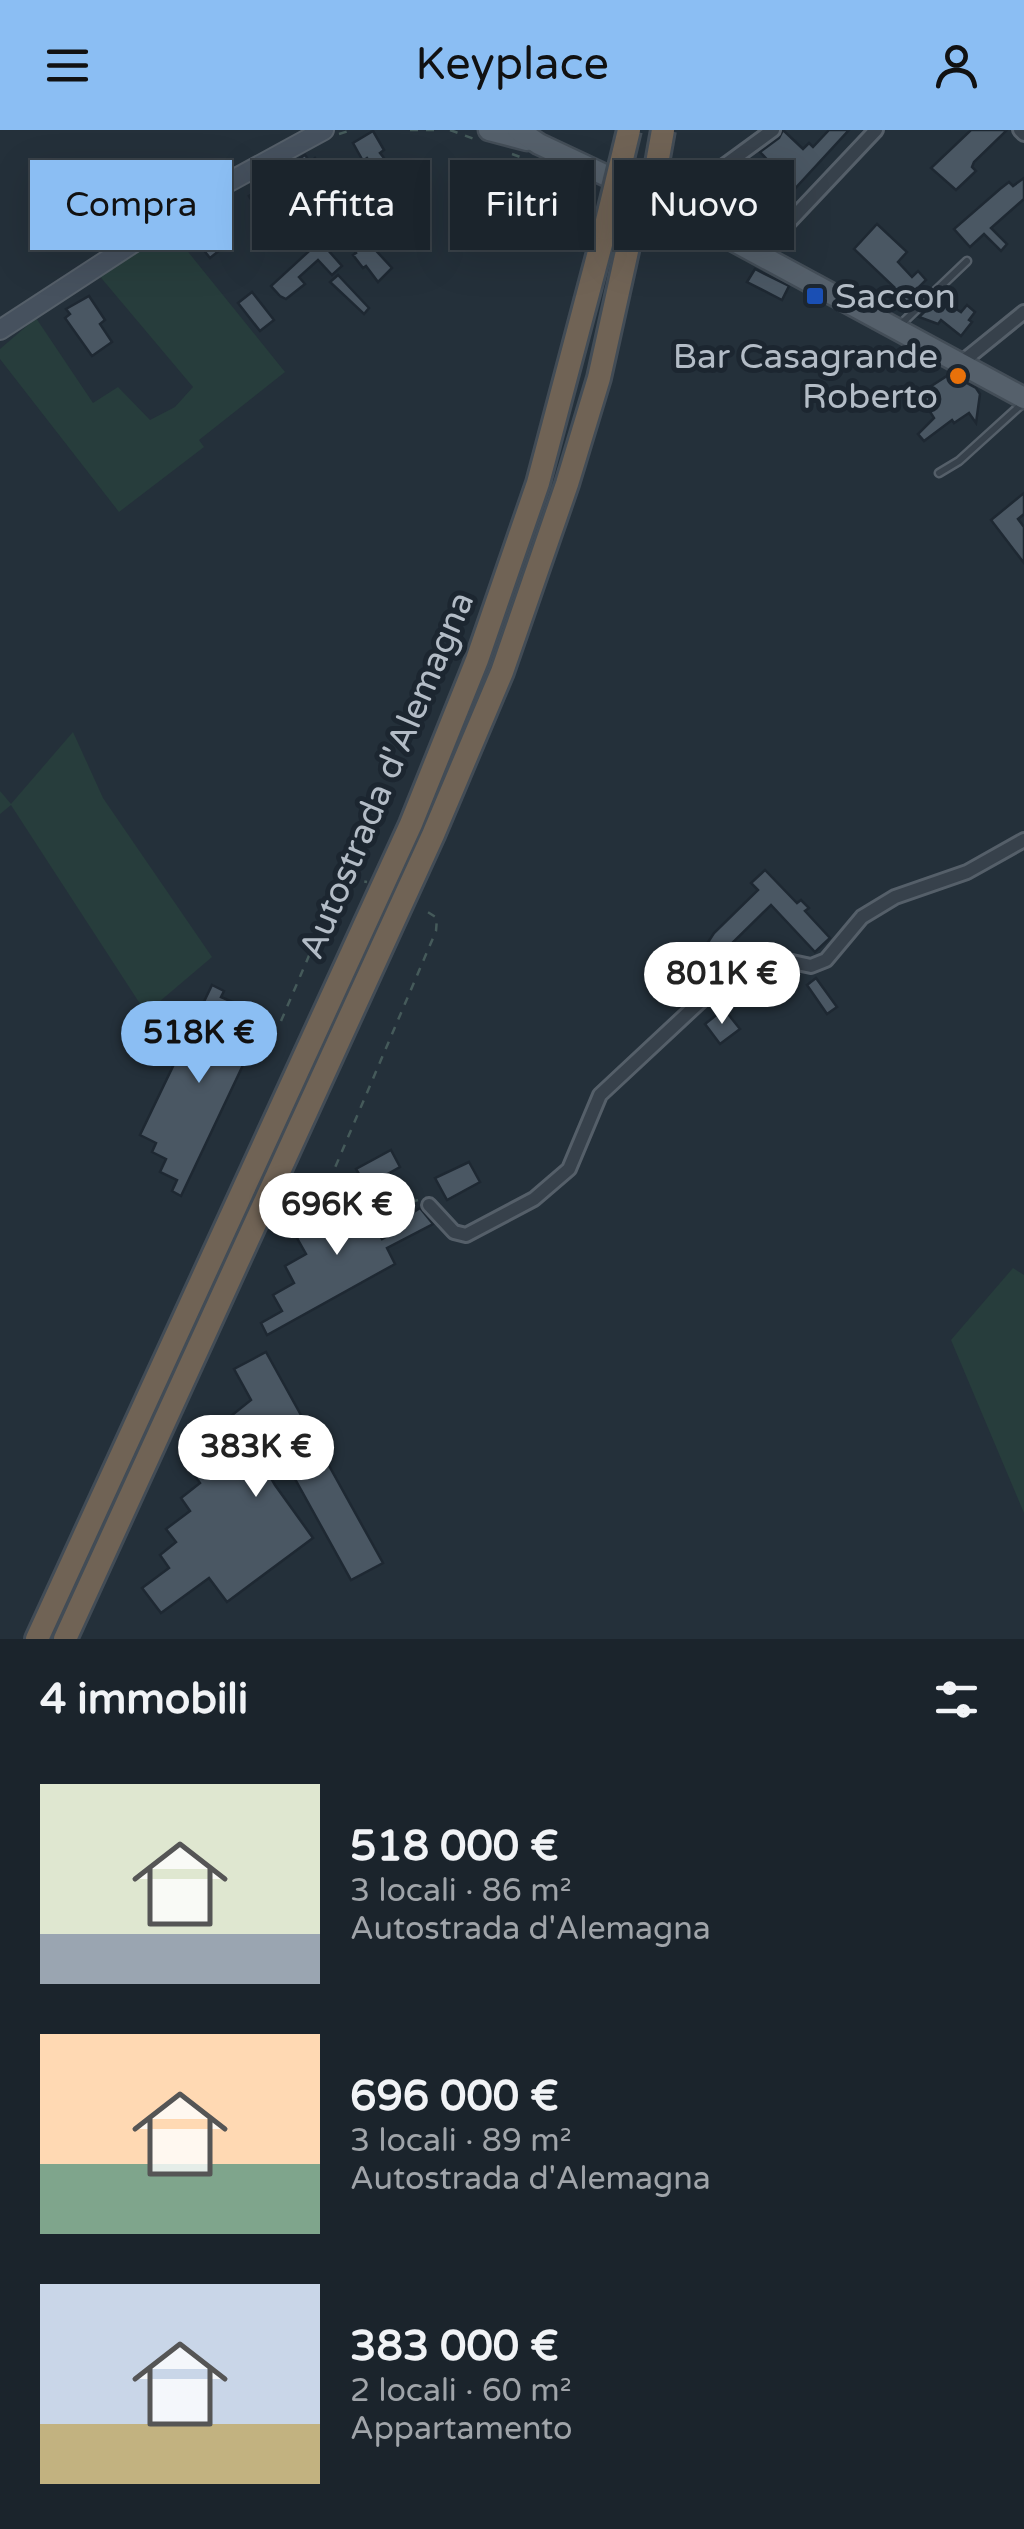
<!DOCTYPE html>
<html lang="it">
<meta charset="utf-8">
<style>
:root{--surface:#1b242c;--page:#283038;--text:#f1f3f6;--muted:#a0a4a9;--line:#394148;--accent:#8bbef3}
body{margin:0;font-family:"Varela Round",sans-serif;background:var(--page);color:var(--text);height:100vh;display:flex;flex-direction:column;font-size:38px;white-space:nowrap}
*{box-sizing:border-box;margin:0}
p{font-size:32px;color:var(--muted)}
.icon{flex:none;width:55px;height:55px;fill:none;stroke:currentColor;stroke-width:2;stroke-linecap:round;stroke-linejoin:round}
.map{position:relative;height:1509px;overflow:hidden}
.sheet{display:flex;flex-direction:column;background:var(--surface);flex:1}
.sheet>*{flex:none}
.banner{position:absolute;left:30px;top:30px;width:965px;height:90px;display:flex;gap:20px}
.price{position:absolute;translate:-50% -85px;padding:0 22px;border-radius:35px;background:#fff;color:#222;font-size:32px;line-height:65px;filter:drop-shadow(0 2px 5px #0008)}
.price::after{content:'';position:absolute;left:50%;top:60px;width:30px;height:22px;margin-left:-15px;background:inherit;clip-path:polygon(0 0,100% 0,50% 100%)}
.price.active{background:var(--accent);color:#111}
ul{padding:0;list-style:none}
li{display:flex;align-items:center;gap:30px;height:250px;padding:0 40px}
li span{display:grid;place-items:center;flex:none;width:280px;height:200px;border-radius:0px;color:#555}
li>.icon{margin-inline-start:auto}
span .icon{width:120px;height:120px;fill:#fffc;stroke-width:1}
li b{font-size:42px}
h2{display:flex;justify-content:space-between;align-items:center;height:120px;padding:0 40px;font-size:42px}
.tag{padding:0 35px;border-radius:0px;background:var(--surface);box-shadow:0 10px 40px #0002,0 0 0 2px var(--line);font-size:35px;line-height:90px}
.tag.active{background:var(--accent);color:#111}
header{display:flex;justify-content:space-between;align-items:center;height:130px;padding:0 40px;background:var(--accent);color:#111;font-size:45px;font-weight:600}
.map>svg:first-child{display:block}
</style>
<header><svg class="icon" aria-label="menu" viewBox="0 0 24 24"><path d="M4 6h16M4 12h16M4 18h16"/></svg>Keyplace<svg class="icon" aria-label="person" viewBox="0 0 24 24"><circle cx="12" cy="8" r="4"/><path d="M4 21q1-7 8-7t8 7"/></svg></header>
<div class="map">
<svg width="1024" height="1509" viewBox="0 0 1024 1509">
<rect width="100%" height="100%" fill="#24303a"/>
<g fill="#273d3c">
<polygon points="164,92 285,242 199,310 204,317 119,382 0,229 0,219 36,188 93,273 118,257 150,290 175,277 193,257 92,137"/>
<polygon points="73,602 103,668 212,827 146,883 11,675 0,684 0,661 11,674"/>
<polygon points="1013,1138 1024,1145 1024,1383 951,1210"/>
</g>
<g fill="#4a5763" stroke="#1e2832" stroke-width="2.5">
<polygon points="783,0 803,19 809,13 813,17 829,0 849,0 790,64 782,68 763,50 775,38 760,22 779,8"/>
<polygon points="971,0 1007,0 974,32 972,37 976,41 956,60 931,38"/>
<polygon points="373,1 384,20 380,23 395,42 399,39 404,47 393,55 387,47 383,50 367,28 363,31 353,13"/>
<polygon points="305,25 310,32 315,28 322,36 318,39 321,46 347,79 352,75 375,108 369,113 392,138 378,152 366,136 363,138 353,125 356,123 339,100 336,102 288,36"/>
<polygon points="1024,48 1024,69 991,98 1007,114 1001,121 984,104 970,117 954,99 1000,59 1009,52 1013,56"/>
<polygon points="721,51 753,68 768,83 758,94 731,73 727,79 706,68 712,57 717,59"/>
<polygon points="268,55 280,77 262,88 249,66"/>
<polygon points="204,91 225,116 210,128 190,103"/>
<polygon points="877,94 907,122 898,132 912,147 918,141 926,150 920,156 927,160 910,176 903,168 898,173 888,163 894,157 854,119"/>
<polygon points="320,111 342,136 332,145 318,130 299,147 305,154 286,169 280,166 271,156"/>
<polygon points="755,139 789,156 782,170 747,152"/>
<polygon points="338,145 369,178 364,184 330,152"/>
<polygon points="252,162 274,190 260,201 238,173"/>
<polygon points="89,166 105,190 100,194 112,212 92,226 65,188 70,184 66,179"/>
<polygon points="939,168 961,182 967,175 975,182 969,190 972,192 961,206 941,190 938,194 919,187"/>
<polygon points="950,244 976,258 980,264 976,293 969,283 954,293 952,290 924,311 918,304 934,288 919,264"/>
<polygon points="1024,363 1024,384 1018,389 1024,397 1024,433 991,390"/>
<polygon points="765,740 797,773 801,770 809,778 805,781 830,808 815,822 771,775 723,822 730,830 720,839 703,820 714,803 758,760 751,753"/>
<polygon points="816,848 837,877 827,884 807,855"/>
<polygon points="212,855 224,861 221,867 235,873 233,878 262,895 181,1066 172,1061 177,1050 160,1042 166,1029 152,1022 156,1013 140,1005"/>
<polygon points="724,879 740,899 720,914 705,894"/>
<polygon points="391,1020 400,1037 366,1056 356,1039"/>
<polygon points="469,1032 480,1052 447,1070 435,1048"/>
<polygon points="339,1066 347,1079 360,1072 382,1109 400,1099 397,1093 420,1078 433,1094 387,1118 395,1134 267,1205 261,1193 282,1181 273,1165 294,1153 285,1136 306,1124 297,1108 313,1098 306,1086"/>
<polygon points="266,1222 383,1433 351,1450 274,1311 257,1324 275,1355 313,1408 227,1472 209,1448 161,1483 142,1458 169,1438 160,1425 176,1412 166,1399 190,1381 181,1368 200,1353 190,1339 217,1319 206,1306 251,1270 234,1239"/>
</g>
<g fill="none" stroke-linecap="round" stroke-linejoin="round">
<defs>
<g id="lane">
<polyline points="899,196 967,131"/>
<polyline points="939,343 959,331 1023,273"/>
</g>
<g id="street">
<polyline points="1020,0 1024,4"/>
<polyline points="669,76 773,0"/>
<polyline points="758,125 876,0"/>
<polyline points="961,233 1024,182"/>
<polyline points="429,1075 454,1102 466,1105 534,1069 569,1039 600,965 734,840 754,830 778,829 811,836 826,830 862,787 895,767 967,742 1024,710"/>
</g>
<polyline id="secondary" points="0,200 216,59 324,0"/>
<g id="primary">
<polyline points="489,0 527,10"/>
<polyline points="518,0 539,14 660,71 1024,268"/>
</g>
<g id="highway">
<polyline points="37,1509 411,694 477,530 538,353 605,99"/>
<polyline points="65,1509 433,705 502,542 567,354 599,248 631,103"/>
</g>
</defs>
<use href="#lane" stroke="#555f69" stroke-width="11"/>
<use href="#street" stroke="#555f69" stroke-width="18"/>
<use href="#secondary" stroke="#555f69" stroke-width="22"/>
<use href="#primary" stroke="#434d57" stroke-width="25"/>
<use href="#highway" stroke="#424c56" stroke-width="28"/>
<g stroke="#455a5a" stroke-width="2.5" stroke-dasharray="8 8" stroke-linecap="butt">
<polyline points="410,0 435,0"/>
<polyline points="450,0 477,10"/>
<polyline points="339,4 352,0"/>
<polyline points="512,24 542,35"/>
<polyline points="281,891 341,751 352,749 367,752"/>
<polyline points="418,1070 379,1082 365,1066 350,1065 337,1054 334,1040 436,801 437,788 423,779"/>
</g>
<use href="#lane" stroke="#37414b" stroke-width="6"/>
<use href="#street" stroke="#37414b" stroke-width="12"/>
<use href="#secondary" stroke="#46515e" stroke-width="18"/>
<use href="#primary" stroke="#55606b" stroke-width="20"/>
<use href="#highway" stroke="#706355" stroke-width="22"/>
<defs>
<g id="highway-bridge">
<polyline points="605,99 629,0"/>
<polyline points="644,106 663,0"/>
</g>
</defs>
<use href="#highway-bridge" stroke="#424c56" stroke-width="28" stroke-linecap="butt"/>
<use href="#highway-bridge" stroke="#706355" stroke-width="22"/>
</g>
<rect fill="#1a4fb4" stroke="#1c2630" stroke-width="4" x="805" y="156" width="20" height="20" rx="5"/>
<circle fill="#e8710a" stroke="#1c2630" stroke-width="4" cx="958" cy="246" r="10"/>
<g text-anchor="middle" stroke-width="10" stroke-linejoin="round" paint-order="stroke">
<g font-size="35" fill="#b3bcc6" stroke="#1c2630" text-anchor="start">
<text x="835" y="178">Saccon</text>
<text x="938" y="238" text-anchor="end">Bar Casagrande<tspan x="938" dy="40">Roberto</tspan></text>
</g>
<g font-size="35" fill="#b3bcc6" stroke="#1c2630">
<text transform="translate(386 645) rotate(-67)" y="12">Autostrada d'Alemagna</text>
</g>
</g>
</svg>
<b class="price" style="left:722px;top:897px">801K €</b>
<b class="price active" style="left:199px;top:956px">518K €</b>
<b class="price" style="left:337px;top:1128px">696K €</b>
<b class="price" style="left:256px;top:1370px">383K €</b>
<div class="banner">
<a class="tag active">Compra</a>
<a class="tag">Affitta</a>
<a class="tag">Filtri</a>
<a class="tag">Nuovo</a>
</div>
</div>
<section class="sheet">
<h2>4 immobili<svg class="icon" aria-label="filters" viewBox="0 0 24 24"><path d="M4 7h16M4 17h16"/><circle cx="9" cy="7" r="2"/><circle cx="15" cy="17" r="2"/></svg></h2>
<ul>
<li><span style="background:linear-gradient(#dfe7d0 75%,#9aa5b1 0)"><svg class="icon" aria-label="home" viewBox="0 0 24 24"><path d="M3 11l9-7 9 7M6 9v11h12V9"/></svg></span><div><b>518 000 €</b><p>3 locali · 86 m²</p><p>Autostrada d'Alemagna</p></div></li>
<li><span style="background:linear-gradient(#ffd9b3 65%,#7fa58c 0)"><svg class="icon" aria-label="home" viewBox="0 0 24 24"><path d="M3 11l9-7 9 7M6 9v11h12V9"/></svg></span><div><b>696 000 €</b><p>3 locali · 89 m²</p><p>Autostrada d'Alemagna</p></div></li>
<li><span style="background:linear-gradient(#c9d6e8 70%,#c2b280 0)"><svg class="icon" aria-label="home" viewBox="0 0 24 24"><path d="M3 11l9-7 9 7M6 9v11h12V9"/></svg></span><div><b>383 000 €</b><p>2 locali · 60 m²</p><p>Appartamento</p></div></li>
</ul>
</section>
